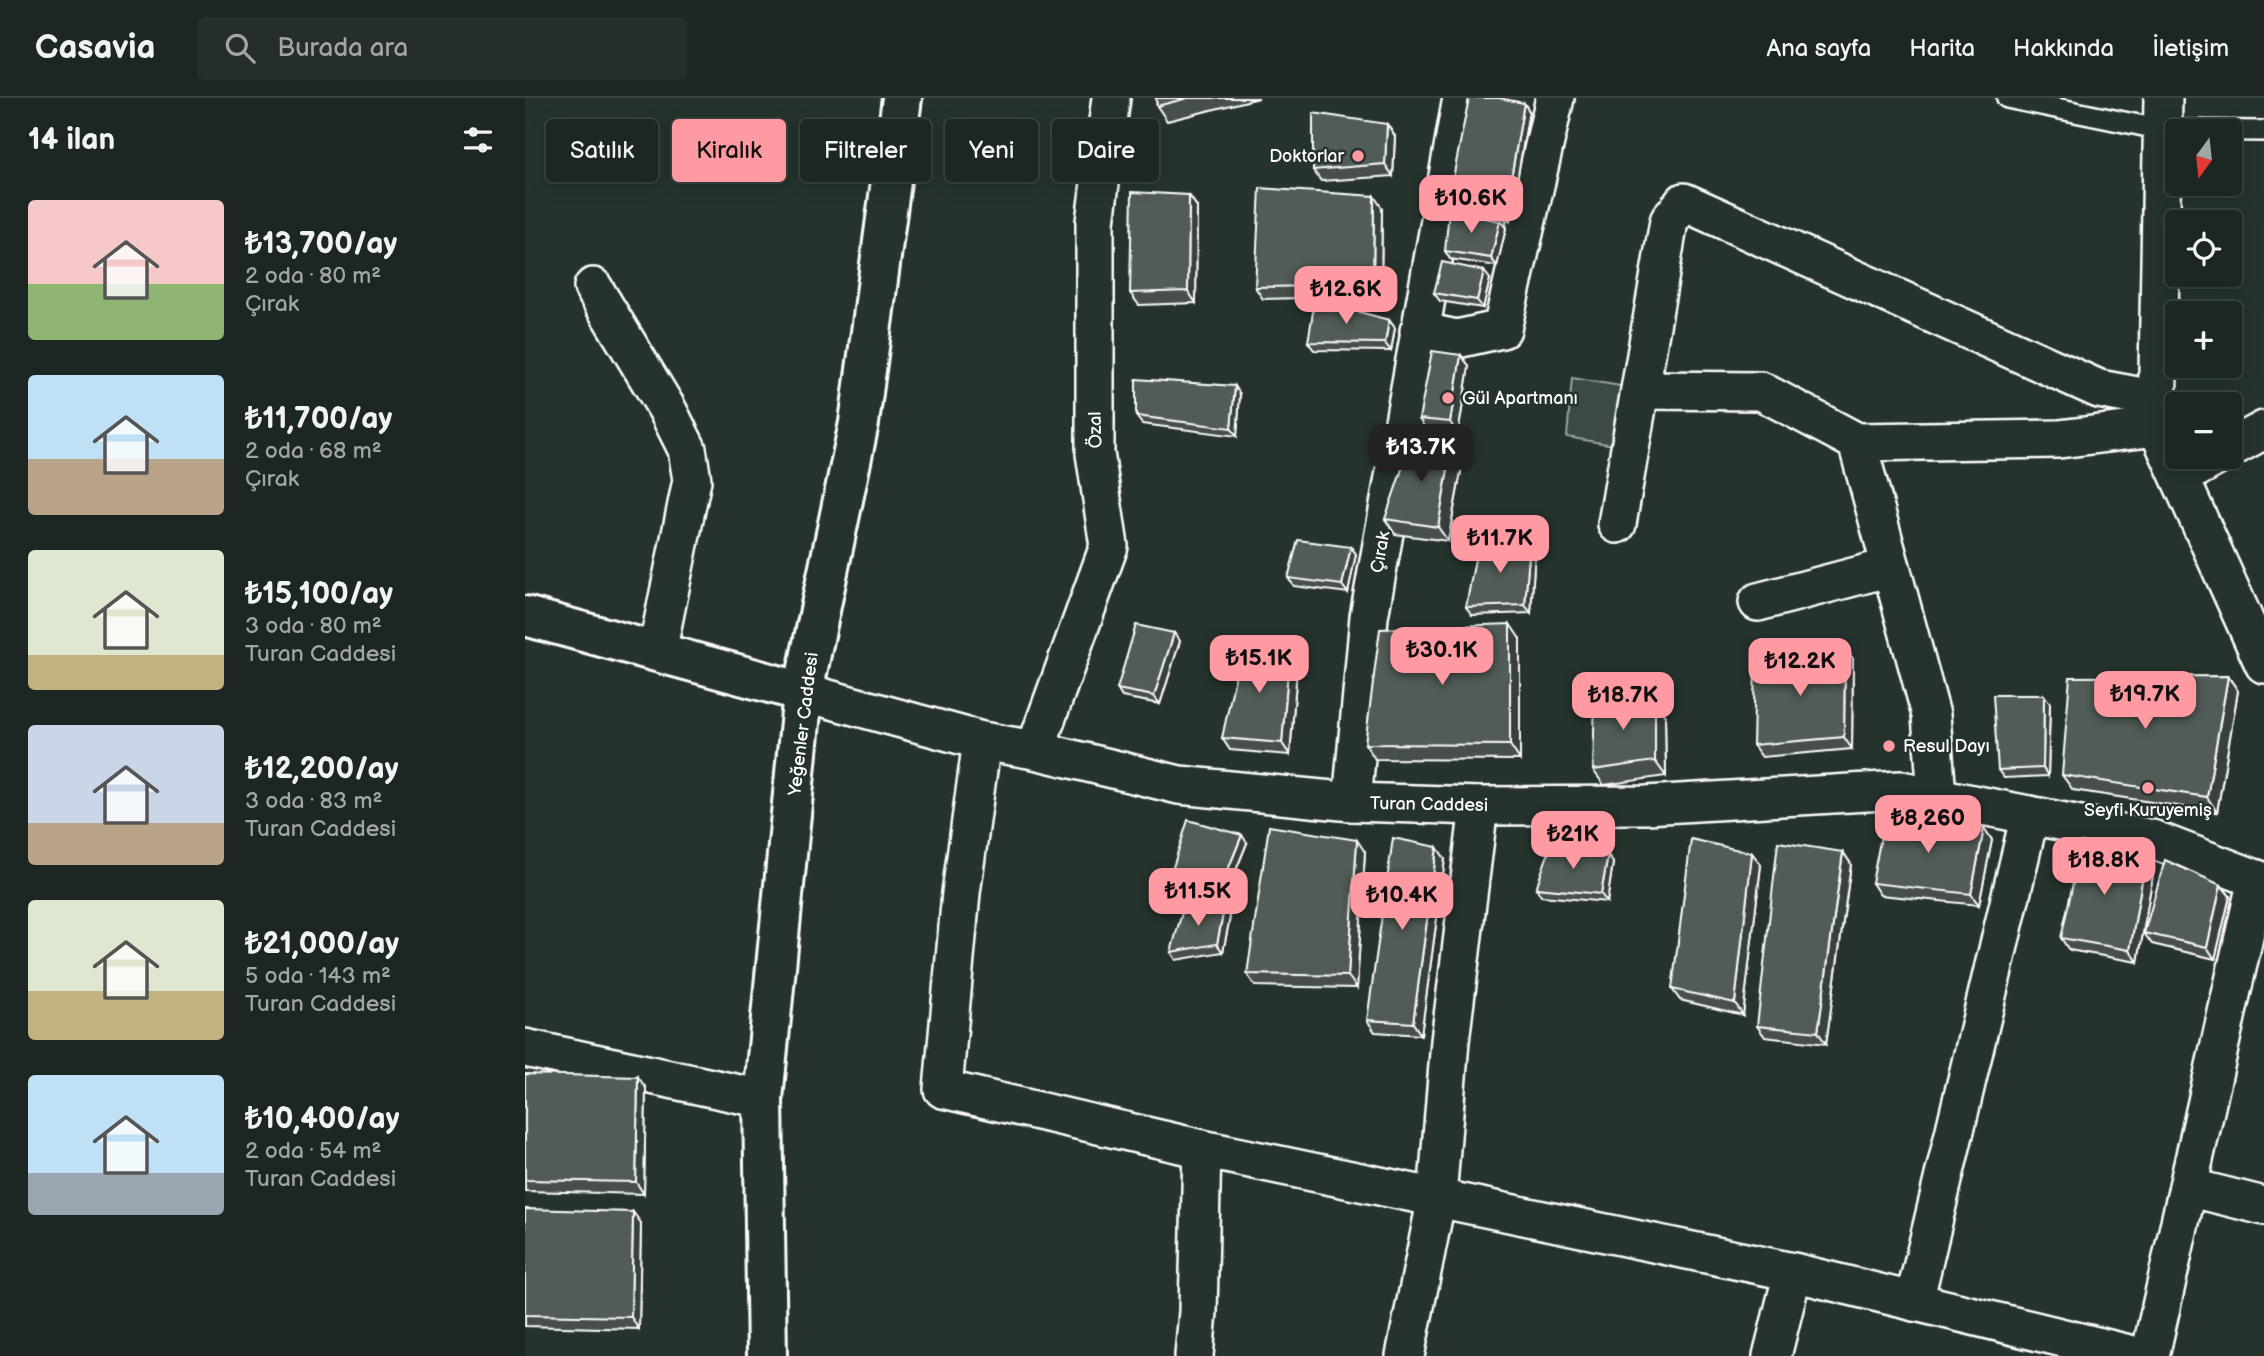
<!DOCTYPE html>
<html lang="tr">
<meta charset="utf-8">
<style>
:root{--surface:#1c2622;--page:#252e2a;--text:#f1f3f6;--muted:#a0a5a5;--line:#3a4340;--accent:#ff9aa2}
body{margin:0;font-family:"Balsamiq Sans",sans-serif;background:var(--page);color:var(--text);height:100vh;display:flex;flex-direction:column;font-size:26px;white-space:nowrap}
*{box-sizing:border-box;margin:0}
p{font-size:23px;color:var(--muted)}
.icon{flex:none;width:38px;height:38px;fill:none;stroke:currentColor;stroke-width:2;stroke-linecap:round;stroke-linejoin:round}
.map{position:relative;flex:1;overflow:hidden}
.side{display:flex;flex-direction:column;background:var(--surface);width:525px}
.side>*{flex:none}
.top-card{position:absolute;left:21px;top:21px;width:665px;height:63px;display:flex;gap:14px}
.needle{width:46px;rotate:195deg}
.controls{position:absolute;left:1640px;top:21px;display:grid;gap:14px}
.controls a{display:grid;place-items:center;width:77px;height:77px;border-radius:7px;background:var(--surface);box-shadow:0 4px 18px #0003,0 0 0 2px var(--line);font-size:35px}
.price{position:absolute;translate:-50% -60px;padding:0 16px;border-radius:14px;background:var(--accent);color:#111;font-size:23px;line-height:46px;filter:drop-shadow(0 2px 4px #0008)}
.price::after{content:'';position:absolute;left:50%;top:42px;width:21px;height:16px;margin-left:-10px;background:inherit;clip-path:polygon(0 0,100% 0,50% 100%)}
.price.selected{background:#222;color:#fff}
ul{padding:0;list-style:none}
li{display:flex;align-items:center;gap:21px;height:175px;padding:0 28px}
li span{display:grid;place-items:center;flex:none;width:196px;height:140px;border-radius:7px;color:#555}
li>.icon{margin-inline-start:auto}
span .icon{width:84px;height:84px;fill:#fffc;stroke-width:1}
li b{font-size:30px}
h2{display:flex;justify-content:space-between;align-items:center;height:84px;padding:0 28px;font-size:30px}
.pill{padding:0 24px;border-radius:7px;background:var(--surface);box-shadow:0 4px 18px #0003,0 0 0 2px var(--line);font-size:24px;line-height:63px}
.pill.selected{background:var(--accent);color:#111}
header{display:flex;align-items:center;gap:42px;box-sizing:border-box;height:98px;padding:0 35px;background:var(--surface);border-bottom:2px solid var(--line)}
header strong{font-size:33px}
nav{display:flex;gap:38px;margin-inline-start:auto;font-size:24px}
.search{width:490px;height:63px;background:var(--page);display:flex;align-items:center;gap:18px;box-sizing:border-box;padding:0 24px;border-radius:7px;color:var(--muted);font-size:26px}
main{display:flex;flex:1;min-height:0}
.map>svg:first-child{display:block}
</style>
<header>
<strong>Casavia</strong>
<div class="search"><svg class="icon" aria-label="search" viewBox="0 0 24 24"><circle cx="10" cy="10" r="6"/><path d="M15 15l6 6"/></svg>Burada ara</div>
<nav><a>Ana sayfa</a><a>Harita</a><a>Hakkında</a><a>İletişim</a></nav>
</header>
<main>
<section class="side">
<h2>14 ilan<svg class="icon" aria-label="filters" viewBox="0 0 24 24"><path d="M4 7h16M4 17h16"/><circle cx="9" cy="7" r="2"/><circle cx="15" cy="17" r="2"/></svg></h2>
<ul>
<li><span style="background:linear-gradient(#f6c9c9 60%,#8fb573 0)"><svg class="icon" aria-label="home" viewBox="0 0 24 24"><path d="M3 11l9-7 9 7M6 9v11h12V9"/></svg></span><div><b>₺13,700/ay</b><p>2 oda · 80 m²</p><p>Çırak</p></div></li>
<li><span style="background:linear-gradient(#bfe0f5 60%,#b9a48a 0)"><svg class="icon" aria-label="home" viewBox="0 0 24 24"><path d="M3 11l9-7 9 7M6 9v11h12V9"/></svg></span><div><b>₺11,700/ay</b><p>2 oda · 68 m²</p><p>Çırak</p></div></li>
<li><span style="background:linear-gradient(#dfe7d0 75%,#c2b280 0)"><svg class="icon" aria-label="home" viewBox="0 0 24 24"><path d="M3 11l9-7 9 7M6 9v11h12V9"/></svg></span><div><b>₺15,100/ay</b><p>3 oda · 80 m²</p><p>Turan Caddesi</p></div></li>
<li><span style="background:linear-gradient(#c9d6e8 70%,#b9a48a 0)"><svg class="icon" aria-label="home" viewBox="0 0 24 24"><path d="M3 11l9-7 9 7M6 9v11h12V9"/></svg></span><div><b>₺12,200/ay</b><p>3 oda · 83 m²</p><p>Turan Caddesi</p></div></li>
<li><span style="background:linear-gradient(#dfe7d0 65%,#c2b280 0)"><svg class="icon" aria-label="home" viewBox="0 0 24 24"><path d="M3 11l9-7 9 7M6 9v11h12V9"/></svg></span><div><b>₺21,000/ay</b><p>5 oda · 143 m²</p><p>Turan Caddesi</p></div></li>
<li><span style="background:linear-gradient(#bfe0f5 70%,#9aa5b1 0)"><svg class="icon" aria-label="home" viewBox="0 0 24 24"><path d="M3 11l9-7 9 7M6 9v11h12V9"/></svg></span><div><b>₺10,400/ay</b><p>2 oda · 54 m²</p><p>Turan Caddesi</p></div></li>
</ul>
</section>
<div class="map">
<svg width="1739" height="1258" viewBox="0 0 1739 1258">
<rect width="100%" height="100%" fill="#26332d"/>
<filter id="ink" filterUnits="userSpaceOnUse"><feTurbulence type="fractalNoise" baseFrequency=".0143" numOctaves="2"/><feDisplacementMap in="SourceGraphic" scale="14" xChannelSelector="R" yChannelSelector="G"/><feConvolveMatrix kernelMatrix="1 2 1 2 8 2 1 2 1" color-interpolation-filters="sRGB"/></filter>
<g filter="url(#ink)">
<polygon fill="#3e4944" stroke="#9ea4a2" stroke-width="2" points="1047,280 1102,289 1094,348 1042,339"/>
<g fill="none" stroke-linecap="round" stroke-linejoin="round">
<defs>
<polyline id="lane" points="1482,0 1638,32 1739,33"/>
<g id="street">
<polyline points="1638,0 1632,329 1739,566"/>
<polyline points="68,189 142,311 162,351 167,382 132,554"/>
<polyline points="894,233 932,241 977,231 1030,0"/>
<polyline points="1115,292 1236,293 1332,344 1534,341 1632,329"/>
<polyline points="1332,344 1406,617 1412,699"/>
<polyline points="1704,351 1739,332"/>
<polyline points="1655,379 1691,359"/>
<polyline points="1092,426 1144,123 1159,104 1574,291 1633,302"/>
<polyline points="1233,504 1366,469"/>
<polyline points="278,594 457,643 510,652 654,687 827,704 954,708 1121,707 1376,692 1627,741 1739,784"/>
<polyline points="457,643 436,795 418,991 677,1051 1268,1174 1612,1258"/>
<polyline points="510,652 584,448 570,355 570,124 586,0"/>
<polyline points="827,704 844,519 937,0"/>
<polyline points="0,950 238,1001"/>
<polyline points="1663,1089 1739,1108"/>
<polyline points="1389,1204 1505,717"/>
<polyline points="669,1258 673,1214 677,1051"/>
<polyline points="880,1258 912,1099 925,943 954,708"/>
<polyline points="1247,1258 1268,1174"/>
<polyline points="1625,1258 1732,781"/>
</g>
<g id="secondary">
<polyline points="0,518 278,594"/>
<polyline points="242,1258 238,1001 278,594 334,325 377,0"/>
</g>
</defs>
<use href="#lane" stroke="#fff" stroke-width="24"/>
<use href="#street" stroke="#fff" stroke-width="42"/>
<use href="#secondary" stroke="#fff" stroke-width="44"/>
<use href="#lane" stroke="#26332d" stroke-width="19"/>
<use href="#street" stroke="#26332d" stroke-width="37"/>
<use href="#secondary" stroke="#26332d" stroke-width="38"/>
</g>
<g fill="#464f4b" stroke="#fff" stroke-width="2">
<polygon points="631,0 734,0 642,23 632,8"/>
<polygon points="999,5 1004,13 985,123 930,108 924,100"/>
<polygon points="862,26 870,38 868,78 796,83 788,72"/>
<polygon points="664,97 672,109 671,205 614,207 605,195"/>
<polygon points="857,110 856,198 738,201 730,189"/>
<polygon points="975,123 981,130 972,168 925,161 920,153"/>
<polygon points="965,181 958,210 915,203 909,195"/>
<polygon points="864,222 870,230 866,253 789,252 783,244"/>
<polygon points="936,257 944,268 933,336 902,333 894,321"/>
<polygon points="715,296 712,338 617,326 611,318"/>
<polygon points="938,363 923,443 870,436 860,421"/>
<polygon points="826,449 831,456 823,495 769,488 763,480"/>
<polygon points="1010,452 1006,515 947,517 941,509"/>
<polygon points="649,535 655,543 635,606 597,599 592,591"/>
<polygon points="995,541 995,662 850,661 840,646"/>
<polygon points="765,547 773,558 765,657 705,652 697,640"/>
<polygon points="1320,549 1328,561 1327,651 1237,659 1228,647"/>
<polygon points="1703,578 1713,593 1692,714 1548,692 1537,677"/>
<polygon points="1525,605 1523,678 1479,680 1473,672"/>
<polygon points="1140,618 1141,678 1079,687 1068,672"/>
<polygon points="1459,730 1467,742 1454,807 1355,797 1347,785"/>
<polygon points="722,745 707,782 650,790 644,782"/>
<polygon points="840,754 832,890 730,888 722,876"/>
<polygon points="1318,754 1326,766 1301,946 1240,939 1232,928"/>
<polygon points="1227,755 1236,767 1218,917 1155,902 1147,891"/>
<polygon points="1083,757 1088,765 1082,804 1016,798 1011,790"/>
<polygon points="1621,759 1629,771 1613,864 1544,852 1536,840"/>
<polygon points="920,761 896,937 850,934 842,922"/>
<polygon points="1696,787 1705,798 1690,861 1627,846 1619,835"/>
<polygon points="705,819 698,854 651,862 646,854"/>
<polygon points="0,976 121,990 119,1096 0,1093"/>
<polygon points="0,1111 116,1125 114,1231 0,1228"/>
</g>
<g fill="#39403d" stroke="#fff" stroke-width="2">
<polygon points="999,5 1004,13 985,123 980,115"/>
<polygon points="862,26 870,38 868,78 860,66"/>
<polygon points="664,97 672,109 671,205 663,193"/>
<polygon points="849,98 857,110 856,198 848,187"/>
<polygon points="975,123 981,130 972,168 966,160"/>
<polygon points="959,173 965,181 958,210 952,202"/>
<polygon points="864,222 870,230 866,253 860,245"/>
<polygon points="936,257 944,268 933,336 925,324"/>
<polygon points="710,288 715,296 712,338 706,330"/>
<polygon points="927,348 938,363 923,443 913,429"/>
<polygon points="1005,444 1010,452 1006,515 1000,507"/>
<polygon points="826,449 831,456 823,495 817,487"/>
<polygon points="985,526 995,541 995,662 985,647"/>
<polygon points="649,535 655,543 635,606 629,598"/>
<polygon points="765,547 773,558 765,657 757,645"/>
<polygon points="1320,549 1328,561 1327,651 1319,639"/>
<polygon points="1703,578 1713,593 1692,714 1682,699"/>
<polygon points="1519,597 1525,605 1523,678 1518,670"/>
<polygon points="1130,603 1140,618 1141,678 1130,663"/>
<polygon points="1459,730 1467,742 1454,807 1446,796"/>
<polygon points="717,737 722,745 707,782 702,774"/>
<polygon points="832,742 840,754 832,890 823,878"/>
<polygon points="912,749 920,761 896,937 888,925"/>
<polygon points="1318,754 1326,766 1301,946 1293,934"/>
<polygon points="1227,755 1236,767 1218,917 1210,905"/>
<polygon points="1083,757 1088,765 1082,804 1076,796"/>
<polygon points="1621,759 1629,771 1613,864 1605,852"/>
<polygon points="1696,787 1705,798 1690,861 1682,849"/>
<polygon points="699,811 705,819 698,854 692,846"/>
<polygon points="113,979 121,990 119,1096 111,1084"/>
<polygon points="108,1114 116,1125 114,1231 106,1219"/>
</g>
<g fill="#515c57" stroke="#fff" stroke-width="2">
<polygon points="631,0 663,0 632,8"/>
<polygon points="944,0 974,0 999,5 980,115 924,100"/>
<polygon points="788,15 862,26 860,66 788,72"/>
<polygon points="735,90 849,98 848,187 730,189"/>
<polygon points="607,94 664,97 663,193 605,195"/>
<polygon points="924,113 975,123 966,160 920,153"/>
<polygon points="917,164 959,173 952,202 909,195"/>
<polygon points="790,202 864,222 860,245 783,244"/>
<polygon points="907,253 936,257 925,324 894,321"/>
<polygon points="611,281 710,288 706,330 611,318"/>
<polygon points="888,339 927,348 913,429 860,421"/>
<polygon points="773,442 826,449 817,487 763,480"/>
<polygon points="1005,444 1000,507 941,509 953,445"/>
<polygon points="985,526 985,647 840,646 855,531"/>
<polygon points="611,527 649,535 629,598 592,591"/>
<polygon points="717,547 765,547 757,645 697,640"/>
<polygon points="1320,549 1319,639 1228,647 1230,565"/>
<polygon points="1703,578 1682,699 1537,677 1545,579"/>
<polygon points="1468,597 1519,597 1518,670 1473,672"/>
<polygon points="1070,598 1130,603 1130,663 1068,672"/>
<polygon points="1360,717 1459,730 1446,796 1347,785"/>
<polygon points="663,722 717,737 702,774 644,782"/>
<polygon points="744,728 832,742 823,878 722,876"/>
<polygon points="868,740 912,749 888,925 842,922"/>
<polygon points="1166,741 1227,755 1210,905 1147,891"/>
<polygon points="1253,744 1318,754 1293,934 1232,928"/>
<polygon points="1557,744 1621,759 1605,852 1536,840"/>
<polygon points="1026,748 1083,757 1076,796 1011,790"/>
<polygon points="1640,762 1696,787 1682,849 1619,835"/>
<polygon points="659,807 699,811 692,846 646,854"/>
<polygon points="0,976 113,979 111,1084 0,1082"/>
<polygon points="0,1111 108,1114 106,1219 0,1217"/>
</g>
</g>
<g fill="#ff9aa2" stroke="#26332d" stroke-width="2.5">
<circle cx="833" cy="58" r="7"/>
<circle cx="923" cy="300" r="7"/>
<circle cx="1364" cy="648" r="7"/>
<circle cx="1623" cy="690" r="7"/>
</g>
<g text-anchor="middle" stroke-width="5" stroke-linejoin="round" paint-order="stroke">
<g font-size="18" fill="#fff" stroke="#26332d" text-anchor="start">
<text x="819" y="64" text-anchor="end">Doktorlar</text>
<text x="937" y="306">Gül Apartmanı</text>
<text x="1378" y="654">Resul Dayı</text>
<text x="1623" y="718" text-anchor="middle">Seyfi Kuruyemiş</text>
</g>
<g font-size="18" fill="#fff" stroke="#26332d">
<text transform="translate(570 332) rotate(-91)" y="6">Özal</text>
<text transform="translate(855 454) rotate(-80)" y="6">Çırak</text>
<text transform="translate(278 626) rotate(-83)" y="6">Yeğenler Caddesi</text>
<text transform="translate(904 706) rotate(1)" y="6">Turan Caddesi</text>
</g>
</g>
</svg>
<div class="controls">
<a><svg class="needle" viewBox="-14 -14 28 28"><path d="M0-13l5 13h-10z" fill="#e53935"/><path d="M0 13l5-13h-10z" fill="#a0a5a5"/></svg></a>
<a><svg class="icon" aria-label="locate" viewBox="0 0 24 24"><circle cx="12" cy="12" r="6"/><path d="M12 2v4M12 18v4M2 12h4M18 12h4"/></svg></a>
<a>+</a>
<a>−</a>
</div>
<b class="price" style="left:946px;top:137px">₺10.6K</b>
<b class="price" style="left:821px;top:228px">₺12.6K</b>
<b class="price selected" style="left:896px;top:386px">₺13.7K</b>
<b class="price" style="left:975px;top:477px">₺11.7K</b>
<b class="price" style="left:917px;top:589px">₺30.1K</b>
<b class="price" style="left:734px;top:597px">₺15.1K</b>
<b class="price" style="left:1275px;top:600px">₺12.2K</b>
<b class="price" style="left:1620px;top:633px">₺19.7K</b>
<b class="price" style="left:1098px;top:634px">₺18.7K</b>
<b class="price" style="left:1403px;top:757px">₺8,260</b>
<b class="price" style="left:1048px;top:773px">₺21K</b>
<b class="price" style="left:1579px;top:799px">₺18.8K</b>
<b class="price" style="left:673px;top:830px">₺11.5K</b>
<b class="price" style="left:877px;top:834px">₺10.4K</b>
<div class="top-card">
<a class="pill">Satılık</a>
<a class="pill selected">Kiralık</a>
<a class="pill">Filtreler</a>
<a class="pill">Yeni</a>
<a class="pill">Daire</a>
</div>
</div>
</main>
